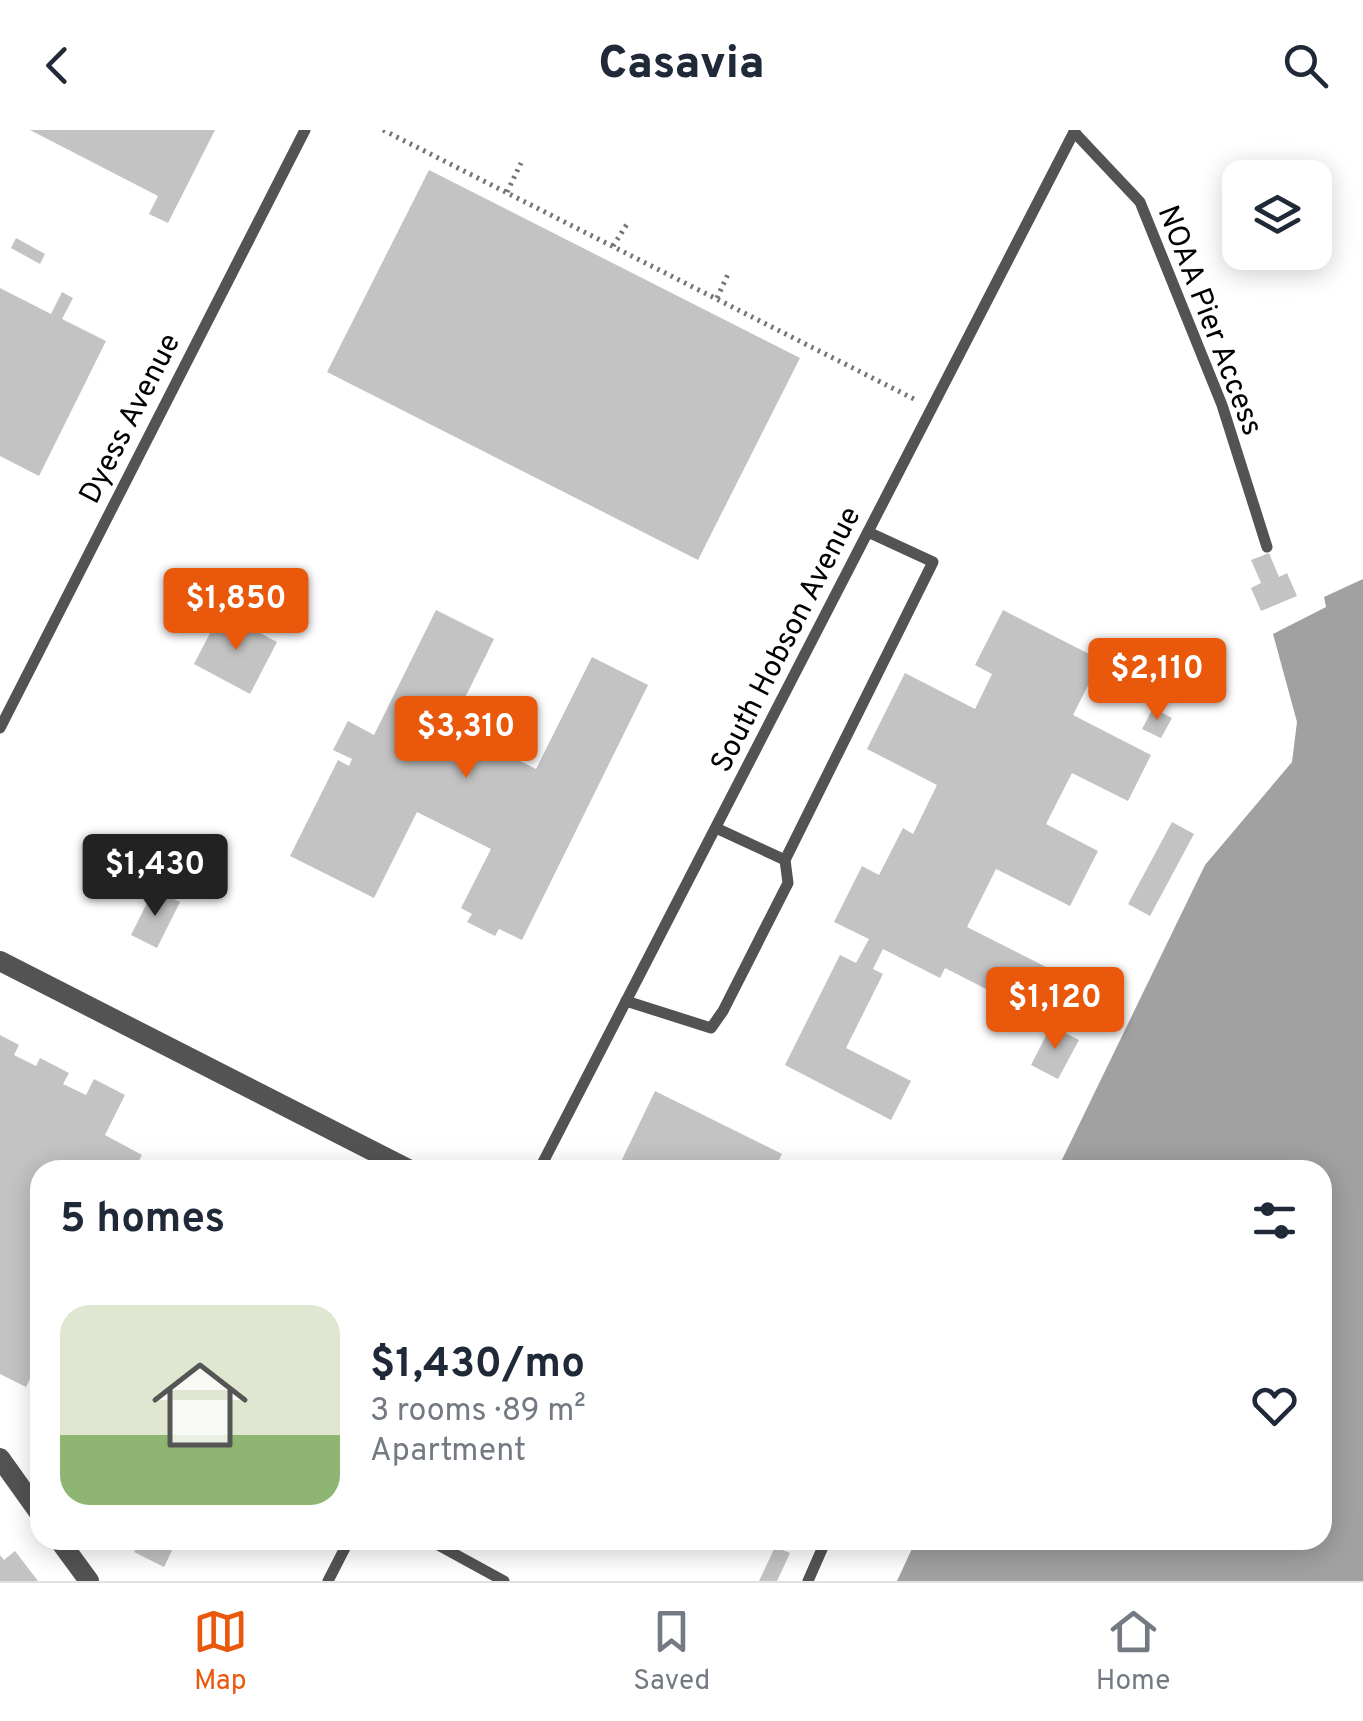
<!DOCTYPE html>
<meta charset="utf-8">
<style>
:root{--surface:#fff;--page:#f6f6f7;--text:#1f2937;--muted:#747a83;--line:#e0e1e3;--accent:#ea580c}
body{margin:0;font-family:Overpass,sans-serif;background:var(--page);color:var(--text);height:100vh;display:flex;flex-direction:column;font-size:38px;white-space:nowrap}
*{box-sizing:border-box;margin:0}
p{font-size:32px;color:var(--muted)}
.icon{flex:none;width:55px;height:55px;fill:none;stroke:currentColor;stroke-width:2;stroke-linecap:round;stroke-linejoin:round}
.map{position:relative;flex:1;overflow:hidden}
.drawer{position:absolute;left:30px;top:1030px;width:1302px;height:390px;display:flex;flex-direction:column;background:var(--surface);border-radius:30px;box-shadow:0 5px 25px #0003}
.drawer>*{flex:none}
.controls{position:absolute;left:1222px;top:30px;display:grid;gap:20px}
.controls a{display:grid;place-items:center;width:110px;height:110px;border-radius:20px;background:var(--surface);box-shadow:0 5px 25px #0003;font-size:50px}
.price{position:absolute;translate:-50% -85px;padding:0 22px;border-radius:10px;background:var(--accent);color:#fff;font-size:32px;line-height:65px;filter:drop-shadow(0 2px 5px #0008)}
.price::after{content:'';position:absolute;left:50%;top:60px;width:30px;height:22px;margin-left:-15px;background:inherit;clip-path:polygon(0 0,100% 0,50% 100%)}
.price.selected{background:#222;color:#fff}
ul{padding:0;list-style:none}
li{display:flex;align-items:center;gap:30px;height:250px;padding:0 30px}
li+li{border-top:2px solid var(--line)}
li span{display:grid;place-items:center;flex:none;width:280px;height:200px;border-radius:30px;color:#555}
li>.icon{margin-inline-start:auto}
span .icon{width:120px;height:120px;fill:#fffc;stroke-width:1}
li b{font-size:42px}
h2{display:flex;justify-content:space-between;align-items:center;height:120px;padding:0 30px;font-size:42px}
header{display:flex;justify-content:space-between;align-items:center;height:130px;padding:0 30px;background:var(--surface);font-size:45px;font-weight:800}
.menu{display:flex;justify-content:space-around;align-items:center;height:140px;border-top:2px solid var(--line);background:var(--surface);font-size:28px;color:var(--muted)}
.menu a{display:grid;justify-items:center;gap:5px}
.menu .selected{color:var(--accent)}
.map>svg:first-child{display:block}
</style>
<header><svg class="icon" aria-label="back" viewBox="0 0 24 24"><path d="M15 5l-7 7 7 7"/></svg>Casavia<svg class="icon" aria-label="search" viewBox="0 0 24 24"><circle cx="10" cy="10" r="6"/><path d="M15 15l6 6"/></svg></header>
<div class="map">
<svg width="1363" height="1451" viewBox="0 0 1363 1451">
<rect width="100%" height="100%" fill="#fff"/>
<polygon fill="#a1a1a1" points="1363,449 1363,1451 897,1451 916,1410 1322,1410 1322,1040 1057,1040 1205,735 1292,632 1297,592 1273,504 1326,477 1324,467"/>
<g fill="#c3c3c3">
<polygon points="30,0 215,0 168,93 149,84 158,66"/>
<polygon points="429,40 800,228 698,430 327,242"/>
<polygon points="16,108 45,124 40,134 11,118"/>
<polygon points="0,158 51,184 62,162 73,168 62,189 106,211 39,346 0,326"/>
<polygon points="1269,423 1279,447 1287,443 1297,466 1261,481 1251,458 1261,453 1251,430"/>
<polygon points="436,480 494,509 451,596 536,639 592,527 648,555 522,810 499,799 495,806 467,792 472,784 461,778 491,719 417,682 374,768 290,726 338,630 349,636 352,629 333,620 348,591 374,605"/>
<polygon points="1003,480 1101,530 1073,585 1151,625 1128,671 1072,643 1046,694 1098,721 1070,776 996,739 967,797 1060,844 1039,886 945,838 940,848 883,819 873,839 883,844 846,918 911,951 891,990 785,935 840,825 856,833 869,809 834,792 862,736 879,745 903,698 913,704 937,655 867,619 905,543 975,579 992,544 975,535"/>
<polygon points="221,482 277,512 250,564 194,534"/>
<polygon points="1153,578 1172,588 1161,608 1142,599"/>
<polygon points="1172,692 1194,704 1150,786 1128,774"/>
<polygon points="154,759 180,772 157,818 131,805"/>
<polygon points="1051,896 1079,910 1058,949 1031,935"/>
<polygon points="0,905 19,915 14,925 36,936 40,928 69,943 63,954 86,965 94,949 125,965 105,1005 142,1025 134,1040 40,1040 40,1228 26,1257 0,1244"/>
<polygon points="655,961 782,1024 774,1040 617,1040"/>
<polygon points="140,1410 177,1410 164,1437 134,1422"/>
<polygon points="775,1417 790,1423 777,1451 759,1451"/>
<polygon points="15,1421 38,1451 0,1451 0,1425 4,1430"/>
</g>
<g fill="none" stroke-linecap="round" stroke-linejoin="round">
<g stroke="#757575" stroke-width="5" stroke-dasharray="2.5 5" stroke-linecap="butt">
<polyline points="383,0 916,270"/>
<polyline points="507,62 521,33"/>
<polyline points="613,116 629,91"/>
<polyline points="717,168 729,142"/>
</g>
<g stroke="#535353" stroke-width="11">
<polyline points="1074,2 1140,72 1222,275 1267,417"/>
<polyline points="0,598 305,0"/>
<polyline points="785,730 933,432 868,402"/>
<polyline points="626,871 711,898 723,881 788,753 785,730 716,698"/>
<polyline points="539,1040 1075,0"/>
<polyline points="429,1410 504,1451"/>
<polyline points="328,1451 349,1410"/>
<polyline points="808,1451 826,1410"/>
</g>
<g stroke="#535353" stroke-width="20">
<polyline points="0,831 410,1040"/>
<polyline points="0,1328 40,1384"/>
<polyline points="59,1410 89,1451"/>
</g>
</g>
<g text-anchor="middle" stroke-width="8" stroke-linejoin="round" paint-order="stroke">
<g font-size="30" fill="#000" stroke="#fff">
<text transform="translate(1211 190) rotate(69)" y="10">NOAA Pier Access</text>
<text transform="translate(129 288) rotate(-63)" y="10">Dyess Avenue</text>
<text transform="translate(785 509) rotate(-63)" y="10">South Hobson Avenue</text>
</g>
</g>
</svg>
<div class="controls">
<a><svg class="icon" aria-label="layers" viewBox="0 0 24 24"><path d="M12 4l9 5-9 5-9-5zM3 14l9 5 9-5"/></svg></a>
</div>
<b class="price" style="left:236px;top:523px">$1,850</b>
<b class="price" style="left:1157px;top:593px">$2,110</b>
<b class="price" style="left:466px;top:651px">$3,310</b>
<b class="price selected" style="left:155px;top:789px">$1,430</b>
<b class="price" style="left:1055px;top:922px">$1,120</b>
<section class="drawer">
<h2>5 homes<svg class="icon" aria-label="filters" viewBox="0 0 24 24"><path d="M4 7h16M4 17h16"/><circle cx="9" cy="7" r="2"/><circle cx="15" cy="17" r="2"/></svg></h2>
<ul>
<li><span style="background:linear-gradient(#dfe7d0 65%,#8fb573 0)"><svg class="icon" aria-label="home" viewBox="0 0 24 24"><path d="M3 11l9-7 9 7M6 9v11h12V9"/></svg></span><div><b>$1,430/mo</b><p>3 rooms · 89 m²</p><p>Apartment</p></div><svg class="icon" aria-label="heart" viewBox="0 0 24 24"><path d="M12 20l-8-8c-3-5 5-10 8-4 3-6 11-1 8 4z"/></svg></li>
</ul>
</section>
</div>
<nav class="menu">
<a class="selected"><svg class="icon" aria-label="map" viewBox="0 0 24 24"><path d="M3 6l6-2 6 2 6-2v14l-6 2-6-2-6 2zM9 4v14M15 6v14"/></svg>Map</a>
<a><svg class="icon" aria-label="saved" viewBox="0 0 24 24"><path d="M7 4h10v16l-5-4-5 4z"/></svg>Saved</a>
<a><svg class="icon" aria-label="home" viewBox="0 0 24 24"><path d="M3 11l9-7 9 7M6 9v11h12V9"/></svg>Home</a>
</nav>
